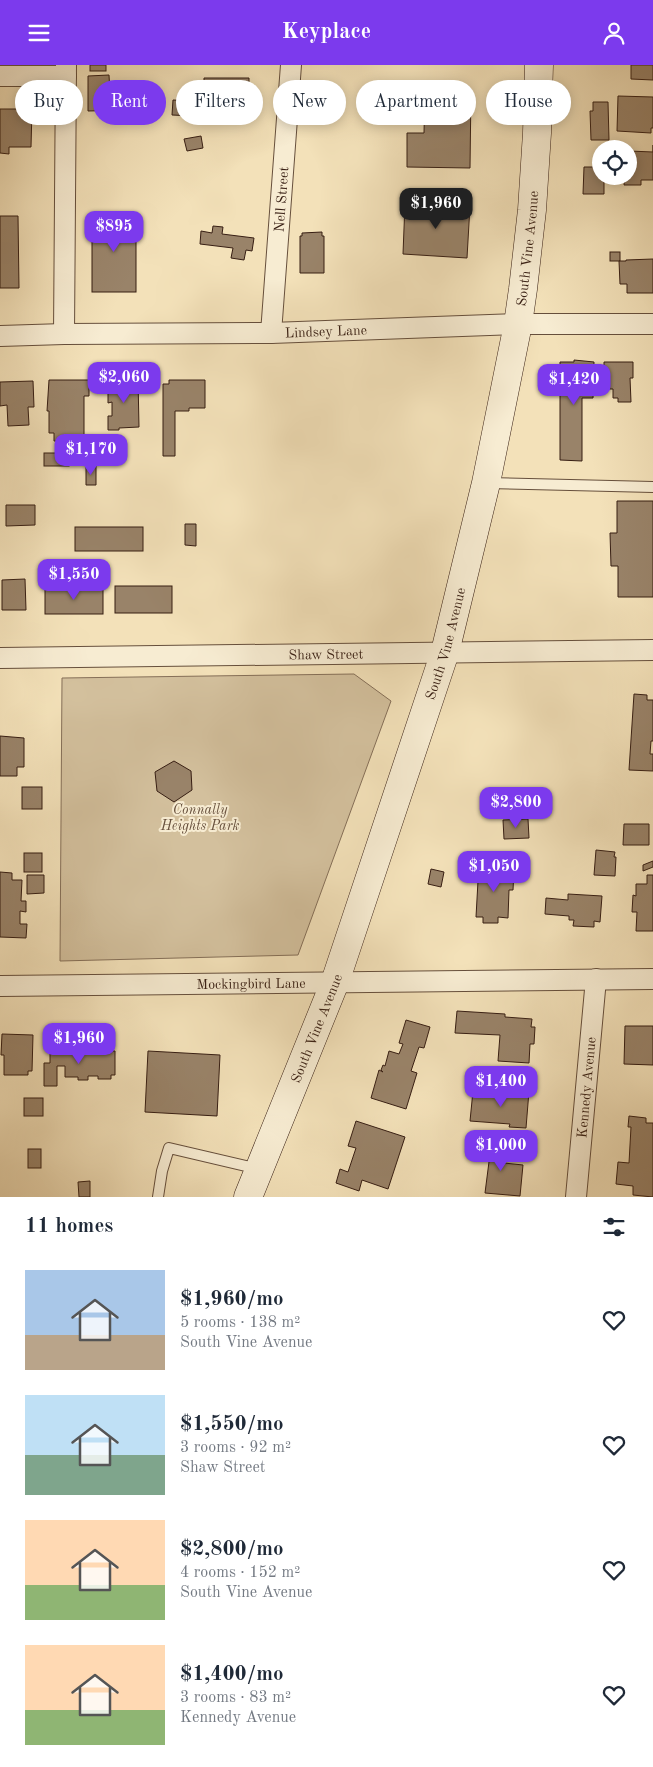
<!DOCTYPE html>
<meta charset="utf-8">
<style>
:root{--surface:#fff;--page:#f6f6f7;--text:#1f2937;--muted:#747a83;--accent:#7c3aed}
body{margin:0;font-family:"Old Standard TT",serif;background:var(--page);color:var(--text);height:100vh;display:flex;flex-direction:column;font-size:19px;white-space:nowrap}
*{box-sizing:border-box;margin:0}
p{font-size:16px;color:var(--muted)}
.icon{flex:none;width:28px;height:28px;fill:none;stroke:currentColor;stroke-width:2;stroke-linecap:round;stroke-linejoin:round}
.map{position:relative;height:1132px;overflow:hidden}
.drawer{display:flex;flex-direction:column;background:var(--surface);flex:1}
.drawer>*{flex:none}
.top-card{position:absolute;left:15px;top:15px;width:624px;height:45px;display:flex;gap:10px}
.controls{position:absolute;left:592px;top:75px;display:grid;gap:10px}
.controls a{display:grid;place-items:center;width:45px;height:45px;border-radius:50%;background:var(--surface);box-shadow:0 2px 12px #0003;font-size:25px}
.price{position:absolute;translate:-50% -42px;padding:0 11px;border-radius:10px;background:var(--accent);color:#fff;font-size:16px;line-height:32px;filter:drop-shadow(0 1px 2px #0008)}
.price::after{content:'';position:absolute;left:50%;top:30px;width:15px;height:11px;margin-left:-8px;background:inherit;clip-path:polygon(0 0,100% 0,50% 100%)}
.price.active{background:#222;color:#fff}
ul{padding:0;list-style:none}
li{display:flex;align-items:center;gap:15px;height:125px;padding:0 25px}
li span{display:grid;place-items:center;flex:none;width:140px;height:100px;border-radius:0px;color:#555}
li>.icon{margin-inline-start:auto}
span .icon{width:60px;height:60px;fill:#fffc;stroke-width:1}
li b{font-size:21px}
h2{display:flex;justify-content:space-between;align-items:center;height:60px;padding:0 25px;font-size:21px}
.chip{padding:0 18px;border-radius:22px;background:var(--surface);box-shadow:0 2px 12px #0003;font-size:18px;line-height:45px}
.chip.active{background:var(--accent);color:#fff}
header{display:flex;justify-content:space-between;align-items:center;height:65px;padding:0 25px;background:var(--accent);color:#fff;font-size:22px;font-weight:600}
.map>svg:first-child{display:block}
</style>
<header><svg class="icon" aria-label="menu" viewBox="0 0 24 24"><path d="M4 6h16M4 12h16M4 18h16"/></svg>Keyplace<svg class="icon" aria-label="person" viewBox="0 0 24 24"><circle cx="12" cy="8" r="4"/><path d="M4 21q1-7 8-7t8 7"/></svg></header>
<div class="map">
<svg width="653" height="1132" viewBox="0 0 653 1132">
<rect width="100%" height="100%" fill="#f3e1b9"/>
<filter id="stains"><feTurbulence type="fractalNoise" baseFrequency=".004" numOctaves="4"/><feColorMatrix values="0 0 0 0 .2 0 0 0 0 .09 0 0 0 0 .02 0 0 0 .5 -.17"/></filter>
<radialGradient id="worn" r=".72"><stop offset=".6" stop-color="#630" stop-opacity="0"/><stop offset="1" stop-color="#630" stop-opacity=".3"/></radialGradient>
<polygon fill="#d3c09d" stroke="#856f58" points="354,609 391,636 298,890 60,896 62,613"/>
<g fill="#998369" stroke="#371e13">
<rect x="90" y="0" width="16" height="6"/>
<polygon points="631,0 653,0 653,15 631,14"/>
<polygon points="109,10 110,28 127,27 127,45 88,46 88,11"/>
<polygon points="204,13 249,13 249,24 253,24 253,40 243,40 243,53 213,53 213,40 204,40"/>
<polygon points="425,23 471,24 470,103 407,102 407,68 424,68"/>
<polygon points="618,31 653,32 653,63 651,63 651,68 617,66"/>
<polygon points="173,35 195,36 195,51 172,50"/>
<polygon points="593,37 608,37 609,75 591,75 590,46 593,46"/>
<polygon points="0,44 32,44 31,82 9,82 9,89 0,88"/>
<polygon points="201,71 203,83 187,86 184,74"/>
<polygon points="653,80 653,115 641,115 641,120 624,120 625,111 629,111 629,86 653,87"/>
<polygon points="584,102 601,102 601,111 604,111 604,129 583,129"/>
<polygon points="405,138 470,141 467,193 403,189"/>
<rect x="92" y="149" width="44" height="78"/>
<polygon points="0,151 18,151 19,223 0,223"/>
<polygon points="213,161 223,162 222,169 254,173 252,186 246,185 244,195 231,193 233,183 200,179 201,166 212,168"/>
<polygon points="322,167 322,171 324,171 324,208 300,208 300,171 302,171 302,168"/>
<rect x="610" y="187" width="10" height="9"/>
<polygon points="653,194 653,228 627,228 627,219 620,219 619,196 626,196 626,195"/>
<polygon points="574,295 594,297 593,333 582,333 582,396 560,395 560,297 574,297"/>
<polygon points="604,297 633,297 633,313 630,313 631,337 618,337 618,333 613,333 613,324 604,324"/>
<polygon points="138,314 139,362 119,363 119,365 108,365 108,351 112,351 112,337 108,338 108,315"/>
<polygon points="49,315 89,315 89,331 84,331 84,370 78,370 78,376 54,376 54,368 49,368 49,346 47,346"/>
<polygon points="169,315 205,315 205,343 189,343 189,346 175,346 175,391 163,391 163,319 169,319"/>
<polygon points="33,316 34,342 28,342 29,360 8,361 7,340 0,341 0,317"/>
<rect x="44" y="388" width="25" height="13"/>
<polygon points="96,401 96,420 86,420 86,402"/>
<polygon points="617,436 653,436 653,532 618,532 618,501 611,501 610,468 617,468"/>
<polygon points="6,440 35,440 35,460 6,461"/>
<polygon points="185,459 196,459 196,481 185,480"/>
<rect x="75" y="462" width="68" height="24"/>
<polygon points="25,514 26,545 2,545 2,515"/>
<rect x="115" y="521" width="57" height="27"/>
<rect x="45" y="523" width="58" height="26"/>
<polygon points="634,629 647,630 647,635 653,635 653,676 651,676 650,689 653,689 653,706 629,705"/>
<polygon points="0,671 24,673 24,702 17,702 17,711 0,711"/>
<polygon points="174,696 191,706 192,725 174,737 157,726 155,707"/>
<rect x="22" y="722" width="20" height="22"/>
<polygon points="528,754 529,773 504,774 503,755"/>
<polygon points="624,759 649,759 649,780 623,780"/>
<polygon points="596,785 615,787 614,792 616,792 615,811 594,810"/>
<rect x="24" y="788" width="18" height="19"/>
<polygon points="653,796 653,802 643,806 643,800"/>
<polygon points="479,798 490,799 490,804 514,805 513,825 509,825 508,853 498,852 498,858 483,858 483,852 476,852"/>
<polygon points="431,804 444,807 441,822 428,819"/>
<polygon points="0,807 12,808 12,815 22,815 21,836 26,836 26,847 20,846 20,859 27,859 26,873 0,872"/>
<polygon points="27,810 44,810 44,828 27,829"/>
<polygon points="647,810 653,810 653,866 636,866 637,847 632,847 633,830 636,831 636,819 647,819"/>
<polygon points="568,829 602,831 600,857 594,856 594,862 573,861 574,855 569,855 569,851 545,849 546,833 568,835"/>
<polygon points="457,946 505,949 505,952 532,954 531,962 535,962 534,979 530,979 529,998 498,996 500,970 455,968"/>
<polygon points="406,955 430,962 424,983 419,982 411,1006 417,1008 406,1044 371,1033 379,1005 383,1007 381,1005 383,1000 385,1001 389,986 399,989 403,979 399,978"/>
<polygon points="625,961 653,961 653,1000 624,999"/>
<polygon points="2,969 33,970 32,1006 28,1006 28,1010 4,1010 4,990 1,990"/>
<polygon points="50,983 84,983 84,986 115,986 115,1010 111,1010 111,1014 98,1014 98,1011 88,1011 88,1015 78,1015 78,1012 65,1012 65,1001 57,1001 57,1021 44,1021 44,998 50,998"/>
<polygon points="148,986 220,990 217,1051 145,1047"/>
<polygon points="512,1024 529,1026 526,1063 509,1062 510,1059 470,1056 473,1026 511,1029"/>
<rect x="24" y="1033" width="19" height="18"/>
<polygon points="629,1051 646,1053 646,1058 653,1058 653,1132 633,1130 633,1121 616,1119 618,1097 629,1098 631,1062 628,1062"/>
<polygon points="356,1056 405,1072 388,1124 362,1115 359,1126 336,1118 340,1104 348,1107 356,1083 348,1081"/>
<polygon points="479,1074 498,1076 496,1093 504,1094 504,1098 523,1100 520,1131 485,1128 490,1089 477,1088"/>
<rect x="28" y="1084" width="13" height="19"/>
<polygon points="90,1116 90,1132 79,1132 78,1117"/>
</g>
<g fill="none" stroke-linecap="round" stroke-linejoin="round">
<defs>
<g id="lane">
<polyline points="487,418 653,422"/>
<polyline points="158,1132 162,1106 169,1083 259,1104"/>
</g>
<g id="street">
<polyline points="0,11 66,11"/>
<path id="s1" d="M271 268 291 0"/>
<polyline points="64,269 66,0"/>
<path id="s2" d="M0 271 64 269 271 268 518 259H653"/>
<path id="s3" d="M0 593 653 585"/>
<path id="s4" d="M0 921 653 914"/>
<path id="s5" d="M576 1132 596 914"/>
</g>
<g id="secondary">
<path id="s6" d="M248 1132 335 917 445 587 486 418 518 259 523 224 532 145 537 68 539 0"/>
</g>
</defs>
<use href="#lane" stroke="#664f3c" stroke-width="12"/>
<use href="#street" stroke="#664f3c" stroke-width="22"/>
<use href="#secondary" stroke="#371e13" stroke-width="29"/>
<use href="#lane" stroke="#f7ecd2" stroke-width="10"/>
<use href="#street" stroke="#f7ecd2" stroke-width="20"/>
<use href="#secondary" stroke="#f7ecd2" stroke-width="28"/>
</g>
<g text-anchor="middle" stroke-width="4" stroke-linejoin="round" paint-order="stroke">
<g font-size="14" fill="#371e13" stroke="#f7ecd2">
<text dy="5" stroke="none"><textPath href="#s1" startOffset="134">Nell Street</textPath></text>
<text dy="5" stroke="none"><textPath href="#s6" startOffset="992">South Vine Avenue</textPath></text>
<text dy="5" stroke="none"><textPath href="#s2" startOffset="326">Lindsey Lane</textPath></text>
<text dy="5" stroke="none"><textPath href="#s6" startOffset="588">South Vine Avenue</textPath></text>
<text dy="5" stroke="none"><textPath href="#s3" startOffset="326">Shaw Street</textPath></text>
<text dy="5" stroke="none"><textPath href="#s4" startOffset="251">Mockingbird Lane</textPath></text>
<text dy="5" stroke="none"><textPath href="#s6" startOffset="182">South Vine Avenue</textPath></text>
<text dy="5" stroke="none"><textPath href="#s5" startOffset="110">Kennedy Avenue</textPath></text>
</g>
<g font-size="14" font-style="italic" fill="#664f3c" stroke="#f7ecd2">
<text x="200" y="749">Connally<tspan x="200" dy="16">Heights Park</tspan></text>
</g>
</g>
<rect width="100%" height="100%" filter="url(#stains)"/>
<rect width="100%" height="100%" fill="url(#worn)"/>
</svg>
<div class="controls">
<a><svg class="icon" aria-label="locate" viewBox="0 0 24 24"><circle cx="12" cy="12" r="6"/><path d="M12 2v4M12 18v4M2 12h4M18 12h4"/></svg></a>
</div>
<b class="price active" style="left:436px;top:165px">$1,960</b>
<b class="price" style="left:114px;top:188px">$895</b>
<b class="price" style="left:124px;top:339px">$2,060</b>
<b class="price" style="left:574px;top:341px">$1,420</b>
<b class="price" style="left:91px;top:411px">$1,170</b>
<b class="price" style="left:74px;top:536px">$1,550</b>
<b class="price" style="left:516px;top:764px">$2,800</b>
<b class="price" style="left:494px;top:828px">$1,050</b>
<b class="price" style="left:79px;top:1000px">$1,960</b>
<b class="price" style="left:501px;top:1043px">$1,400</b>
<b class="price" style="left:501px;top:1107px">$1,000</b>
<div class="top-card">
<a class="chip">Buy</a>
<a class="chip active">Rent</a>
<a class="chip">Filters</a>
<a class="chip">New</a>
<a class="chip">Apartment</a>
<a class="chip">House</a>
</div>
</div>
<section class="drawer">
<h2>11 homes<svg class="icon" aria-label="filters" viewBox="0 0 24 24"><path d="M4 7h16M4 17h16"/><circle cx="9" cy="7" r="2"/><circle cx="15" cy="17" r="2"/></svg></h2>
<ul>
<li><span style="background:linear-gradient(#a9c7e8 65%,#b9a48a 0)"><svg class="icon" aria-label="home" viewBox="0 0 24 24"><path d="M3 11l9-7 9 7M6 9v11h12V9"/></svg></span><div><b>$1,960/mo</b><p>5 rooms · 138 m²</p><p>South Vine Avenue</p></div><svg class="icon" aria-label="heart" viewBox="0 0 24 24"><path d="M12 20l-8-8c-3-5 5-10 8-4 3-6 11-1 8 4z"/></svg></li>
<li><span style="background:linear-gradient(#bfe0f5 60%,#7fa58c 0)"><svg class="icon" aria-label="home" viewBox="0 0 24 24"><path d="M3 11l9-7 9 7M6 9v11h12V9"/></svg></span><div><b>$1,550/mo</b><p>3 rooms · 92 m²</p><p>Shaw Street</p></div><svg class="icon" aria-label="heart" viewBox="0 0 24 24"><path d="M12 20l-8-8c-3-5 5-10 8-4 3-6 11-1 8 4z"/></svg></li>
<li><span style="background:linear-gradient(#ffd9b3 65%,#8fb573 0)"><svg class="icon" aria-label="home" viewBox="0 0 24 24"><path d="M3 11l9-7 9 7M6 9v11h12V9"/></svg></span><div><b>$2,800/mo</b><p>4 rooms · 152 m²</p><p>South Vine Avenue</p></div><svg class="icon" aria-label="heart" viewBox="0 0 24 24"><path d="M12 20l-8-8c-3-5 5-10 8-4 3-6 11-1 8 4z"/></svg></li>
<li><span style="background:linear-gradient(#ffd9b3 65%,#8fb573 0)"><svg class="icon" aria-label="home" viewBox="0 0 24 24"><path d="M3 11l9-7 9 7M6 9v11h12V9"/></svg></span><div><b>$1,400/mo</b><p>3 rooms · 83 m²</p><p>Kennedy Avenue</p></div><svg class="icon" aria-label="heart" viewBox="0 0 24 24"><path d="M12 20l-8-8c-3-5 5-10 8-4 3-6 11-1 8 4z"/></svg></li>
</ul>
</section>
